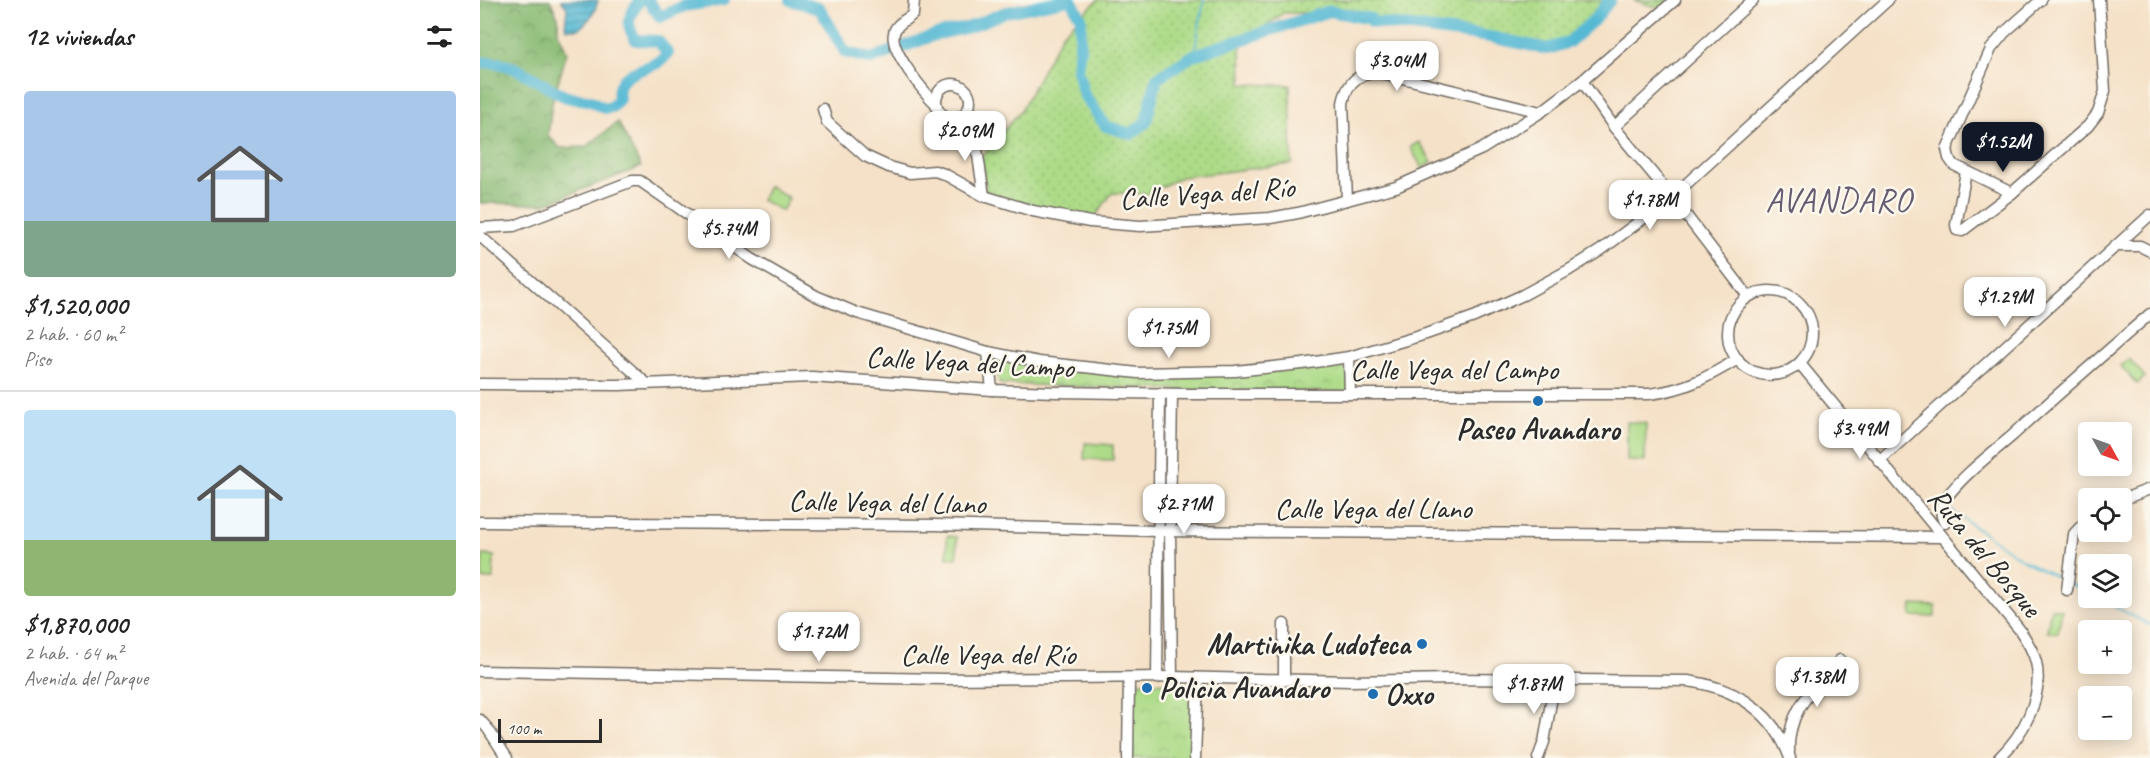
<!DOCTYPE html>
<html lang="es">
<meta charset="utf-8">
<style>
:root{--surface:#fff;--page:#f6f6f6;--text:#222;--muted:#767676;--line:#e0e0e0;--accent:#111827}
body{margin:0;font-family:Caveat,sans-serif;background:var(--page);color:var(--text);height:100vh;display:flex;flex-direction:column;font-size:22px;white-space:nowrap}
*{box-sizing:border-box;margin:0}
p{font-size:20px;color:var(--muted)}
.icon{flex:none;width:33px;height:33px;fill:none;stroke:currentColor;stroke-width:2;stroke-linecap:round;stroke-linejoin:round}
.map{position:relative;flex:1;overflow:hidden}
.sheet{display:flex;flex-direction:column;background:var(--surface);width:480px}
.sheet>*{flex:none}
.needle{width:39px;rotate:130deg}
.controls{position:absolute;left:1598px;top:422px;display:grid;gap:12px}
.controls a{display:grid;place-items:center;width:54px;height:54px;border-radius:6px;background:var(--surface);box-shadow:0 3px 15px #0003;font-size:30px}
.scale{position:absolute;left:18px;bottom:15px;width:104px;box-sizing:border-box;padding-left:6px;border:3px solid #2b2b2b;border-top:0;font-size:16px;line-height:21px;white-space:nowrap;color:#2b2b2b;-webkit-text-stroke:4px #fbf7ec;paint-order:stroke}
.price{position:absolute;translate:-50% -51px;padding:0 14px;border-radius:12px;background:#fff;color:#222;font-size:20px;line-height:39px;filter:drop-shadow(0 2px 3px #0008)}
.price::after{content:'';position:absolute;left:50%;top:36px;width:18px;height:14px;margin-left:-9px;background:inherit;clip-path:polygon(0 0,100% 0,50% 100%)}
.price.current{background:var(--accent);color:#fff}
ul{padding:0;list-style:none}
li{display:grid;align-content:center;gap:12px;height:318px;padding:0 24px}
li+li{border-top:2px solid var(--line)}
li span{display:grid;place-items:center;height:186px;border-radius:6px;color:#555}
li>.icon{margin-inline-start:auto}
span .icon{width:108px;height:108px;fill:#fffc;stroke-width:1}
li b{font-size:26px}
h2{display:flex;justify-content:space-between;align-items:center;height:72px;padding:0 24px;font-size:26px}
main{display:flex;flex:1;min-height:0}
.map>svg:first-child{display:block}
</style>
<main>
<section class="sheet">
<h2>12 viviendas<svg class="icon" aria-label="filters" viewBox="0 0 24 24"><path d="M4 7h16M4 17h16"/><circle cx="9" cy="7" r="2"/><circle cx="15" cy="17" r="2"/></svg></h2>
<ul>
<li><span style="background:linear-gradient(#a9c7e8 70%,#7fa58c 0)"><svg class="icon" aria-label="home" viewBox="0 0 24 24"><path d="M3 11l9-7 9 7M6 9v11h12V9"/></svg></span><div><b>$1,520,000</b><p>2 hab. · 60 m²</p><p>Piso</p></div></li>
<li><span style="background:linear-gradient(#bfe0f5 70%,#8fb573 0)"><svg class="icon" aria-label="home" viewBox="0 0 24 24"><path d="M3 11l9-7 9 7M6 9v11h12V9"/></svg></span><div><b>$1,870,000</b><p>2 hab. · 64 m²</p><p>Avenida del Parque</p></div></li>
</ul>
</section>
<div class="map">
<svg width="1670" height="758" viewBox="0 0 1670 758">
<defs>
<pattern id="grass-dots" width="8" height="8" patternUnits="userSpaceOnUse" patternTransform="scale(1.5)"><rect width="8" height="8" fill="#addb88"/><path d="M2 2h.1M6 6h.1" fill="none" stroke="#95bc76" stroke-width="1.8" stroke-linecap="round"/></pattern>
<pattern id="forest-crowns" width="20" height="18" patternUnits="userSpaceOnUse" patternTransform="scale(1.5)"><rect width="20" height="18" fill="#8abb74"/><path d="M2 6a3 3 0 1 1 6 0M12 15a3 3 0 1 1 6 0" fill="none" stroke="#71985f"/></pattern>
<pattern id="park-crowns" width="20" height="18" patternUnits="userSpaceOnUse" patternTransform="scale(1.5)"><rect width="20" height="18" fill="#addb88"/><path d="M2 6a3 3 0 1 1 6 0M12 15a3 3 0 1 1 6 0" fill="none" stroke="#95bc76"/></pattern>
<pattern id="water-rules" width="6" height="5" patternUnits="userSpaceOnUse" patternTransform="scale(1.5)"><rect width="6" height="5" fill="#56b9d4"/><path d="M0 2.5h6" fill="none" stroke="#4797ac"/></pattern>
</defs>
<rect width="100%" height="100%" fill="#fbf7ec"/>
<filter id="ink" filterUnits="userSpaceOnUse"><feTurbulence type="fractalNoise" baseFrequency=".0167" numOctaves="2"/><feDisplacementMap in="SourceGraphic" scale="12" xChannelSelector="R" yChannelSelector="G"/><feConvolveMatrix kernelMatrix="1 2 1 2 8 2 1 2 1" color-interpolation-filters="sRGB"/></filter>
<filter id="wash" filterUnits="userSpaceOnUse"><feTurbulence type="fractalNoise" baseFrequency=".008" numOctaves="4" result="noise"/><feDisplacementMap in="SourceGraphic" scale="24" xChannelSelector="R" yChannelSelector="G"/><feGaussianBlur stdDeviation="1.35" result="paint"/><feColorMatrix in="noise" values="0 0 0 0 0 0 0 0 0 0 0 0 0 0 0 0 0 1.4 0 .05"/><feComposite in="paint" operator="in"/></filter>
<g filter="url(#wash)">
<rect width="100%" height="100%" fill="#f5e1c7"/>
<g fill="url(#grass-dots)" stroke="#6c835a" stroke-width="1.5">
<polygon points="618,0 1134,0 1118,19 1091,44 1068,51 1009,39 889,23 889,20 850,13 803,13 761,46 762,84 810,85 812,164 701,177 667,194 632,193 610,224 506,192 502,157 541,110 582,34"/>
<polygon points="1153,0 1193,0 1183,9"/>
</g>
<polygon fill="url(#forest-crowns)" stroke="#5a7350" stroke-width="1.5" points="0,0 70,0 78,17 78,32 87,52 72,103 68,135 80,148 106,147 138,122 161,167 65,204 0,203"/>
<g fill="url(#park-crowns)" stroke="#6c835a" stroke-width="1.5">
<polygon points="510,354 658,375 867,359 869,392 713,390 520,384"/>
<polygon points="651,682 716,683 715,758 649,758"/>
</g>
<g fill="#addb88" stroke="#6c835a" stroke-width="1.5">
<polygon points="939,142 952,162 942,168 930,147"/>
<polygon points="288,186 309,198 302,211 281,200"/>
<polygon points="1649,359 1665,377 1657,384 1641,366"/>
<polygon points="1147,422 1166,423 1165,461 1147,461"/>
<polygon points="605,443 633,445 633,460 604,459"/>
<polygon points="467,536 477,537 477,558 467,557"/>
<polygon points="3,555 14,556 13,579 2,579"/>
<polygon points="1432,605 1456,606 1455,617 1431,616"/>
<polygon points="1571,608 1582,610 1578,633 1567,631"/>
</g>
<path fill="url(#water-rules)" stroke="#407280" stroke-width="1.5" d="M81 0H118V1C114 15 109 20 99 29H87L85 26 87 8Z"/>
<g fill="none" stroke-linecap="round" stroke-linejoin="round">
<g stroke="#56b9d4" stroke-width="2">
<polyline points="714,55 724,0"/>
<polyline points="1466,507 1543,560 1585,581"/>
<polyline points="1590,584 1608,593"/>
<polyline points="1616,597 1670,625"/>
</g>
<g stroke="#56b9d4" stroke-width="12">
<polyline points="168,0 180,17 204,6 244,0"/>
<polyline points="311,0 340,9 365,52 391,59 455,35 490,27 523,13 584,0"/>
<polyline points="591,0 601,18 600,49 597,69 604,95 626,126 651,134 666,122 677,78 714,55 850,11 891,19 892,22 1010,37 1068,49 1089,42 1116,18 1130,0"/>
<path d="M0 63C34 59 55 82 84 96 93 100 103 98 111 101 120 105 122 110 132 107L139 99C134 74 160 71 177 63 182 61 185 56 188 53L178 41 156 40C144 22 149 17 160 0"/>
</g>
</g>
</g>
<g filter="url(#ink)">
<g fill="none" stroke-linecap="round" stroke-linejoin="round">
<defs>
<g id="minor">
<path d="M434 0 433 14C427 20 416 23 414 33 409 50 444 92 456 104"/>
<polyline points="1561,0 1524,33 1511,49 1467,149 1469,158 1474,165 1532,193 1608,126 1618,113 1625,91 1619,0"/>
<polyline points="1102,81 1134,127 1192,197 1268,296"/>
<circle cx="473" cy="101" r="17"/>
<polyline points="343,109 347,122 385,156 409,167 430,173 455,171 464,174 504,196 553,211 610,222 660,226 790,218 818,213 916,187 1002,149 1061,112 1102,81 1195,0"/>
<polyline points="478,118 490,123 498,135 497,149 504,196"/>
<polyline points="1134,127 1273,0"/>
<polyline points="1486,172 1476,225 1477,230 1482,231 1532,193"/>
<path d="M867 200 863 103C868 78 882 71 906 74L1061 112"/>
<polyline points="0,228 34,226 152,181 160,181 272,259 336,296 377,313 508,352 559,362 658,373 755,371 822,364 869,357 946,334 994,317 1043,295 1089,270 1121,250 1192,197 1408,0"/>
<polyline points="0,236 167,384"/>
<polyline points="1638,246 1660,246 1670,251"/>
<circle cx="1290" cy="333" r="42"/>
<polyline points="508,352 512,390"/>
<polyline points="869,357 870,393"/>
<path d="M1321 365 1539 629C1546 639 1553 650 1556 662 1564 697 1543 735 1519 758"/>
<path d="M0 384 139 385 332 377 512 390 577 392 708 394H1169C1205 390 1228 377 1258 359"/>
<polyline points="692,394 690,531 692,677"/>
<polyline points="1399,461 1670,215"/>
<polyline points="1641,500 1670,489"/>
<polyline points="0,522 455,525 678,531 1461,537"/>
<path d="M1465 523C1460 515 1461 506 1466 498 1484 474 1510 455 1533 435 1578 394 1624 354 1670 314"/>
<polyline points="1587,590 1594,534 1608,519"/>
<polyline points="804,624 804,681"/>
<path d="M0 671 465 679 692 677 871 681 972 679 1208 681C1255 688 1293 711 1310 758"/>
<polyline points="677,678 680,393"/>
<polyline points="0,720 8,729 27,758"/>
<path d="M1309 752C1307 709 1334 689 1360 660"/>
<polyline points="648,758 649,679"/>
<polyline points="715,758 718,678"/>
<polyline points="1058,758 1064,742 1075,680"/>
</g>
</defs>
<use href="#minor" stroke="#726b62" stroke-width="13"/>
<use href="#minor" stroke="#fff" stroke-width="10"/>
</g>
</g>
<g fill="#1f6fb2" stroke="#fbf7ec" stroke-width="2">
<circle cx="1058" cy="401" r="6"/>
<circle cx="942" cy="644" r="6"/>
<circle cx="667" cy="688" r="6"/>
<circle cx="893" cy="694" r="6"/>
</g>
<g text-anchor="middle" stroke-width="5" stroke-linejoin="round" paint-order="stroke">
<g font-size="30" fill="#2b2b2b" stroke="#fbf7ec">
<text transform="translate(727 193) rotate(-4)" y="10">Calle Vega del Río</text>
<text transform="translate(490 362) rotate(3)" y="10">Calle Vega del Campo</text>
<text x="974" y="379">Calle Vega del Campo</text>
<text transform="translate(407 502) rotate(1)" y="10">Calle Vega del Llano</text>
<text x="893" y="518">Calle Vega del Llano</text>
<text transform="translate(1505 552) rotate(50)" y="10">Ruta del Bosque</text>
<text x="508" y="664">Calle Vega del Río</text>
</g>
<g font-size="30" font-weight="bold" fill="#2b2b2b" stroke="#fbf7ec" text-anchor="start">
<text x="1058" y="439" text-anchor="middle">Paseo Avandaro</text>
<text x="930" y="654" text-anchor="end">Martinika Ludoteca</text>
<text x="679" y="698">Policia Avandaro</text>
<text x="905" y="704">Oxxo</text>
</g>
<g font-size="33" letter-spacing="1.5" fill="#665b70" stroke="#fbf7ec">
<text x="1359" y="211">AVANDARO</text>
</g>
</g>
</svg>
<div class="controls">
<a><svg class="needle" viewBox="-14 -14 28 28"><path d="M0-13l5 13h-10z" fill="#e53935"/><path d="M0 13l5-13h-10z" fill="#767676"/></svg></a>
<a><svg class="icon" aria-label="locate" viewBox="0 0 24 24"><circle cx="12" cy="12" r="6"/><path d="M12 2v4M12 18v4M2 12h4M18 12h4"/></svg></a>
<a><svg class="icon" aria-label="layers" viewBox="0 0 24 24"><path d="M12 4l9 5-9 5-9-5zM3 14l9 5 9-5"/></svg></a>
<a>+</a>
<a>−</a>
</div>
<div class="scale">100 m</div>
<b class="price" style="left:917px;top:92px">$3.04M</b>
<b class="price" style="left:485px;top:162px">$2.09M</b>
<b class="price current" style="left:1523px;top:173px">$1.52M</b>
<b class="price" style="left:1170px;top:231px">$1.78M</b>
<b class="price" style="left:249px;top:260px">$5.74M</b>
<b class="price" style="left:1525px;top:328px">$1.29M</b>
<b class="price" style="left:689px;top:359px">$1.75M</b>
<b class="price" style="left:1380px;top:460px">$3.49M</b>
<b class="price" style="left:704px;top:535px">$2.71M</b>
<b class="price" style="left:339px;top:663px">$1.72M</b>
<b class="price" style="left:1337px;top:708px">$1.38M</b>
<b class="price" style="left:1054px;top:715px">$1.87M</b>
</div>
</main>
